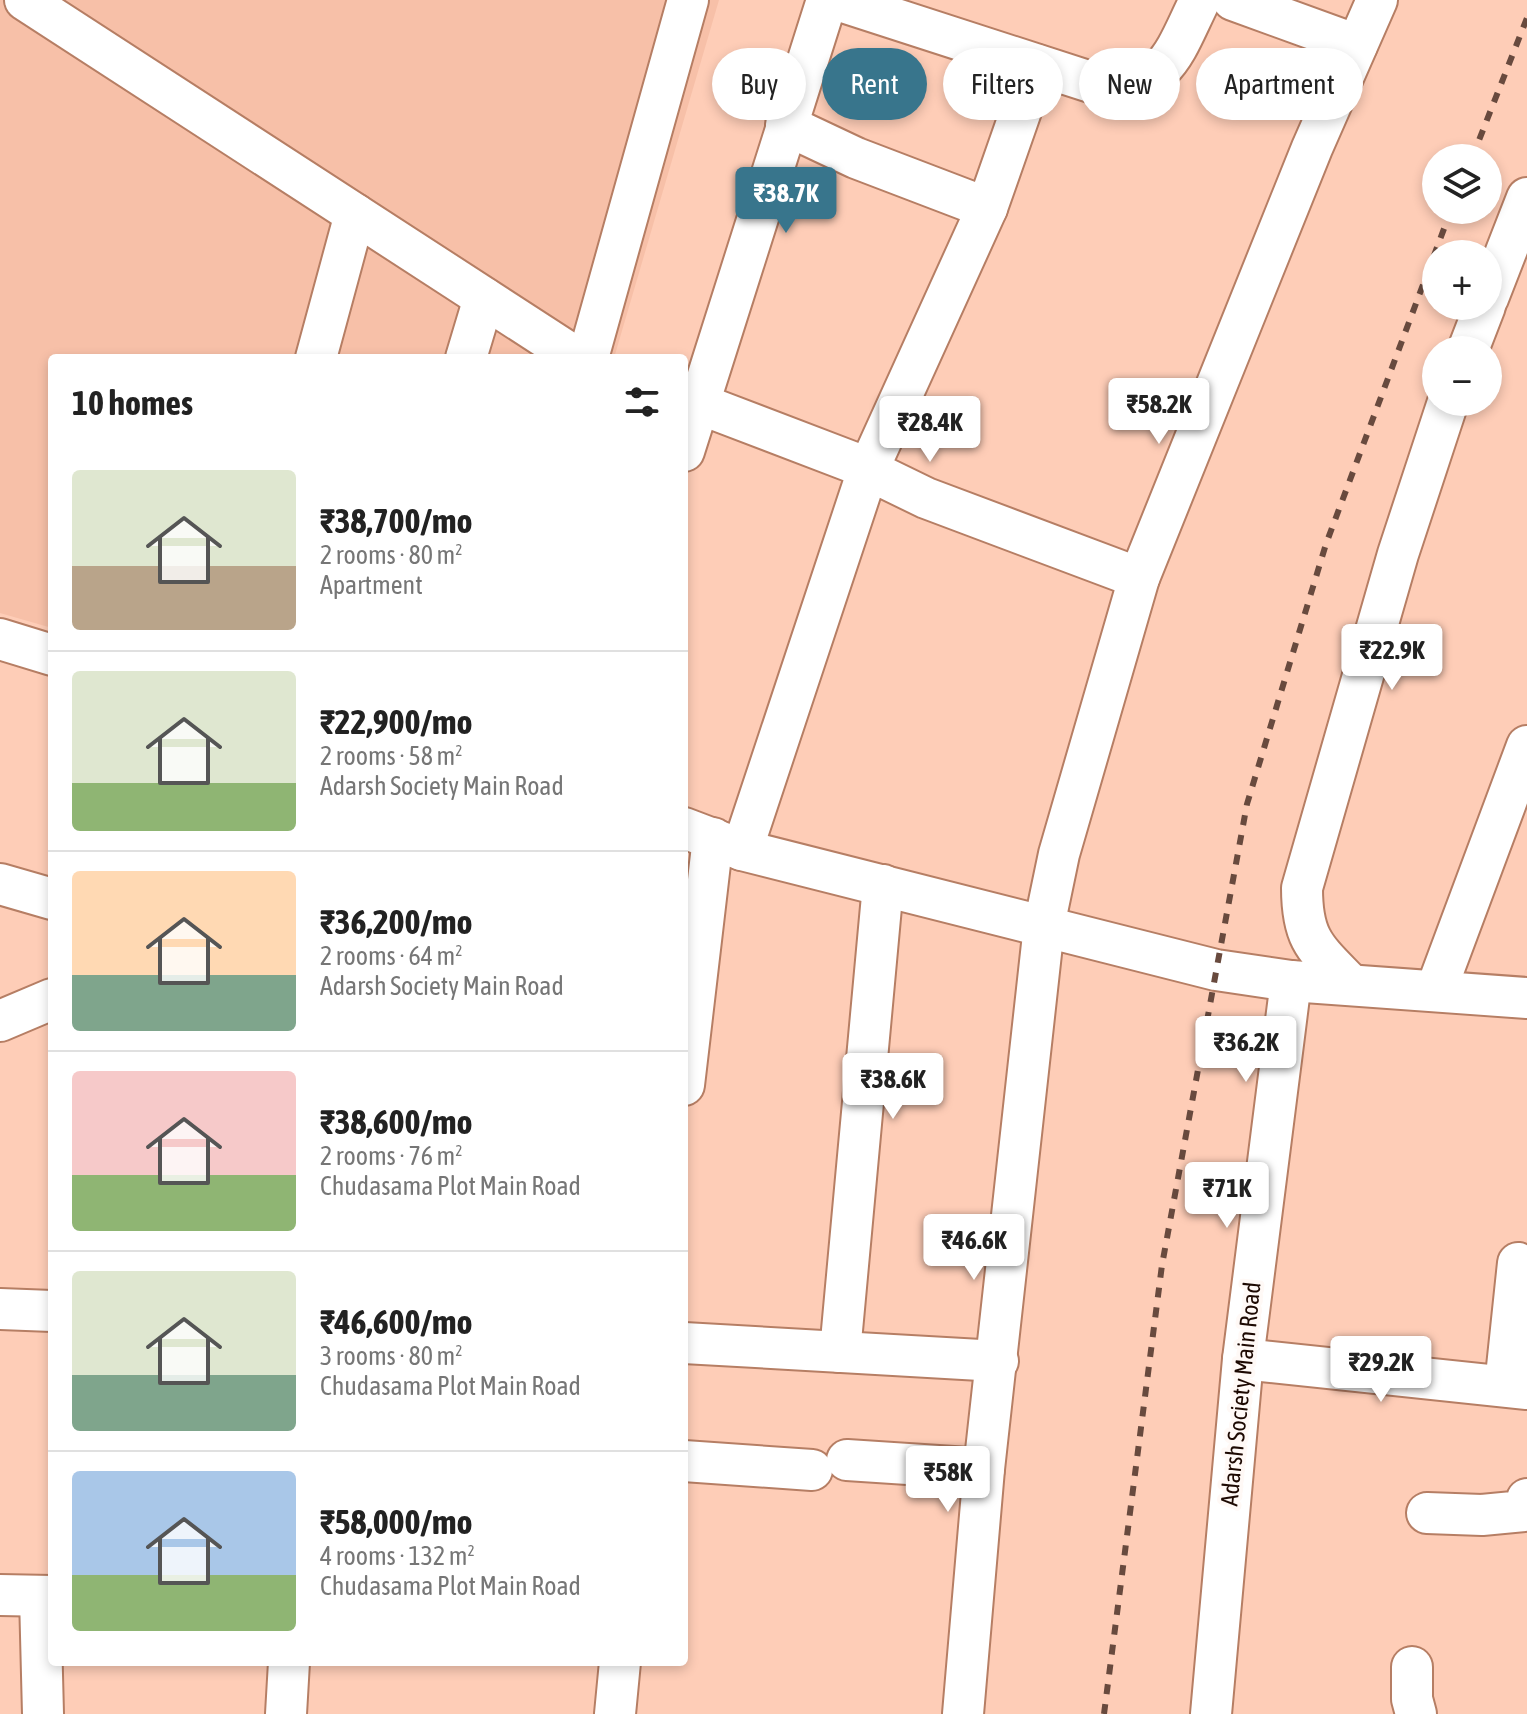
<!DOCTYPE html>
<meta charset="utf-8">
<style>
:root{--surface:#fff;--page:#f6f6f6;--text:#222;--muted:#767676;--line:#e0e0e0;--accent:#38758c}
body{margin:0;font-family:"Asap Condensed",sans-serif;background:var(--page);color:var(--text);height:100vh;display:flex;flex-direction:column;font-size:30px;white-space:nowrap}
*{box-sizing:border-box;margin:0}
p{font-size:26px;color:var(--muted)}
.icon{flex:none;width:44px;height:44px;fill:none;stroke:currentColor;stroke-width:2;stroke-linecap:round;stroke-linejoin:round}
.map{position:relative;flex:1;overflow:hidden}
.panel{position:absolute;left:48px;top:354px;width:640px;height:1312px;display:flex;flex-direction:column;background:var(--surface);border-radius:8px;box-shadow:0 4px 12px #0003}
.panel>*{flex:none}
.hud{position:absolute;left:712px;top:48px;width:694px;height:72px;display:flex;gap:16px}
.controls{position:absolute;left:1422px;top:144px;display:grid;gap:16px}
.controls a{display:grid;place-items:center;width:80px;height:80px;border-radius:50%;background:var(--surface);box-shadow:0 4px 12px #0003;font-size:40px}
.price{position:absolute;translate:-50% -68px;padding:0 18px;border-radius:8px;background:#fff;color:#222;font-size:26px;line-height:52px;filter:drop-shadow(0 2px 4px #0008)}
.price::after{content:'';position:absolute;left:50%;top:48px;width:24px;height:18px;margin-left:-12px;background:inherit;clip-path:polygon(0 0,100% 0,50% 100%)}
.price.selected{background:var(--accent);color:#fff}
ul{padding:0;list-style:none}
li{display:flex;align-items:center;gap:24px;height:200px;padding:0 24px}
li+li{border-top:2px solid var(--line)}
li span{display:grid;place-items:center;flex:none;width:224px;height:160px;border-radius:8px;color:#555}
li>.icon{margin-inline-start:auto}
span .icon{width:96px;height:96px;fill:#fffc;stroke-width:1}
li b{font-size:34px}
h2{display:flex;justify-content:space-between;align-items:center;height:96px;padding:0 24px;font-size:34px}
.pill{padding:0 28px;border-radius:36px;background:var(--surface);box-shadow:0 4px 12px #0003;font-size:28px;line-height:72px}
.pill.selected{background:var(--accent);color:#fff}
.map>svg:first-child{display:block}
</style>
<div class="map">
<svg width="1527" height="1714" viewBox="0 0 1527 1714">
<rect width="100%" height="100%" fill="#fecdb7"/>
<polygon fill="#f7c0a8" points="0,0 719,0 614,358 52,358 52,628 0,613"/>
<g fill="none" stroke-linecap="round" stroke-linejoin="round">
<defs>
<g id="minor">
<polyline points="25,0 577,358"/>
<path d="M837 0 1103 86C1167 90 1175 50 1200 0"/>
<polyline points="1233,0 1357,45"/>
<polyline points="786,125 856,158 987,208"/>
<polyline points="1488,298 1527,198"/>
<polyline points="1468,350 1485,306"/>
<polyline points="316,358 355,214"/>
<polyline points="466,358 484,298"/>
<polyline points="588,358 688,0"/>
<polyline points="700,404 852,462 926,498 1139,578"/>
<polyline points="684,451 827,0"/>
<polyline points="0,639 52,655"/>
<polyline points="684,828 742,850 1216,970 1291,981 1527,998"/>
<polyline points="742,850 868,470 987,208 1037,65"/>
<polyline points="0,884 52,899"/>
<path d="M1349 983C1315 948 1302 939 1302 888L1398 554 1448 402"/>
<polyline points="1436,990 1527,746"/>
<polyline points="0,1021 52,999"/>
<polyline points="684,1085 713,838"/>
<polyline points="0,1309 52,1311"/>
<polyline points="684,1343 998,1361"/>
<polyline points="840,1352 883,885"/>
<polyline points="1243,1359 1527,1389"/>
<polyline points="1505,1386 1518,1263"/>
<polyline points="847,1460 984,1469"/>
<polyline points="684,1461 812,1470"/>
<polyline points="1427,1513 1482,1515 1524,1511 1527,1499"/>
<polyline points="0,1595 52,1596"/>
<polyline points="40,1596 43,1714"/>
<polyline points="1412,1667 1412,1699 1416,1714"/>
<polyline points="286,1714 289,1662"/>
<polyline points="615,1714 620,1662"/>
<polyline points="963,1714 984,1469 1044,926 1059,854 1139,578 1312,148 1377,0"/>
<polyline points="1211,1714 1243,1359 1291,981"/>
</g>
</defs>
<use href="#minor" stroke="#b67e64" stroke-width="44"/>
<use href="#minor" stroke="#fff" stroke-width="40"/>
<g stroke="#684a3e" stroke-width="6" stroke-dasharray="10 10" stroke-linecap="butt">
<polyline points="1472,158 1527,18"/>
<polyline points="1104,1714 1162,1265 1247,804 1326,544 1451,210"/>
</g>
</g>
<g text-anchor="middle" stroke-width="8" stroke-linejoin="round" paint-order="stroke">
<g font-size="24" fill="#1d0902" stroke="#fff9f6">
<text transform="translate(1241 1394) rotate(-84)" y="8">Adarsh Society Main Road</text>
</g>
</g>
</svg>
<div class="controls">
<a><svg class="icon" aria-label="layers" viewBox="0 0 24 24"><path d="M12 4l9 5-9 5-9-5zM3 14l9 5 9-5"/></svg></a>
<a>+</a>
<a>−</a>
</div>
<b class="price selected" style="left:786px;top:235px">₹38.7K</b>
<b class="price" style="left:1159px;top:446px">₹58.2K</b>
<b class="price" style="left:930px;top:464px">₹28.4K</b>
<b class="price" style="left:1392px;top:692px">₹22.9K</b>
<b class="price" style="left:1246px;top:1084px">₹36.2K</b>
<b class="price" style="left:893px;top:1121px">₹38.6K</b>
<b class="price" style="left:1227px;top:1230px">₹71K</b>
<b class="price" style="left:974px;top:1282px">₹46.6K</b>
<b class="price" style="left:1381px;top:1404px">₹29.2K</b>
<b class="price" style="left:948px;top:1514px">₹58K</b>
<div class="hud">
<a class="pill">Buy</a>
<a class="pill selected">Rent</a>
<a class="pill">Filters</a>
<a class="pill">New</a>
<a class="pill">Apartment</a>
</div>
<section class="panel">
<h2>10 homes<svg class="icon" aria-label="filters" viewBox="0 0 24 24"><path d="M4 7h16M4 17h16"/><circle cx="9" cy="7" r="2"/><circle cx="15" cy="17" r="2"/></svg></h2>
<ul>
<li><span style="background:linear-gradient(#dfe7d0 60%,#b9a48a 0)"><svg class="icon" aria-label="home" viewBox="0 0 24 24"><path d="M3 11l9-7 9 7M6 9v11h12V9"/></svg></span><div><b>₹38,700/mo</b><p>2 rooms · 80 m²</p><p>Apartment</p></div></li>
<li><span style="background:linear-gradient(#dfe7d0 70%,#8fb573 0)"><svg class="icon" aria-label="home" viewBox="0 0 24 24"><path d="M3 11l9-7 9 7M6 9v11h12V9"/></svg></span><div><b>₹22,900/mo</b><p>2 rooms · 58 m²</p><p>Adarsh Society Main Road</p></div></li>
<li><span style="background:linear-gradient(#ffd9b3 65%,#7fa58c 0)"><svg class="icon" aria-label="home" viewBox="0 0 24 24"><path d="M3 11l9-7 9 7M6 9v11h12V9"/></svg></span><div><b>₹36,200/mo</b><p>2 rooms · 64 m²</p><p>Adarsh Society Main Road</p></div></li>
<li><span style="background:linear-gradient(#f6c9c9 65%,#8fb573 0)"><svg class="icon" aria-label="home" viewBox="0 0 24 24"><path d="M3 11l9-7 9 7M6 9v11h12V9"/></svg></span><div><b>₹38,600/mo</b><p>2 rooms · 76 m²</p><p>Chudasama Plot Main Road</p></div></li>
<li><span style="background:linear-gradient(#dfe7d0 65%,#7fa58c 0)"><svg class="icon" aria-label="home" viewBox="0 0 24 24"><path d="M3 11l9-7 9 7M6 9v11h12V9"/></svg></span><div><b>₹46,600/mo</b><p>3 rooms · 80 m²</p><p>Chudasama Plot Main Road</p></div></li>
<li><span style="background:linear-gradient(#a9c7e8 65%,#8fb573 0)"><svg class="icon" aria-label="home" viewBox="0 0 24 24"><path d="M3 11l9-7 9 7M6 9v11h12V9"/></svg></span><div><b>₹58,000/mo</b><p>4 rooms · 132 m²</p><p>Chudasama Plot Main Road</p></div></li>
</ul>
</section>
</div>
